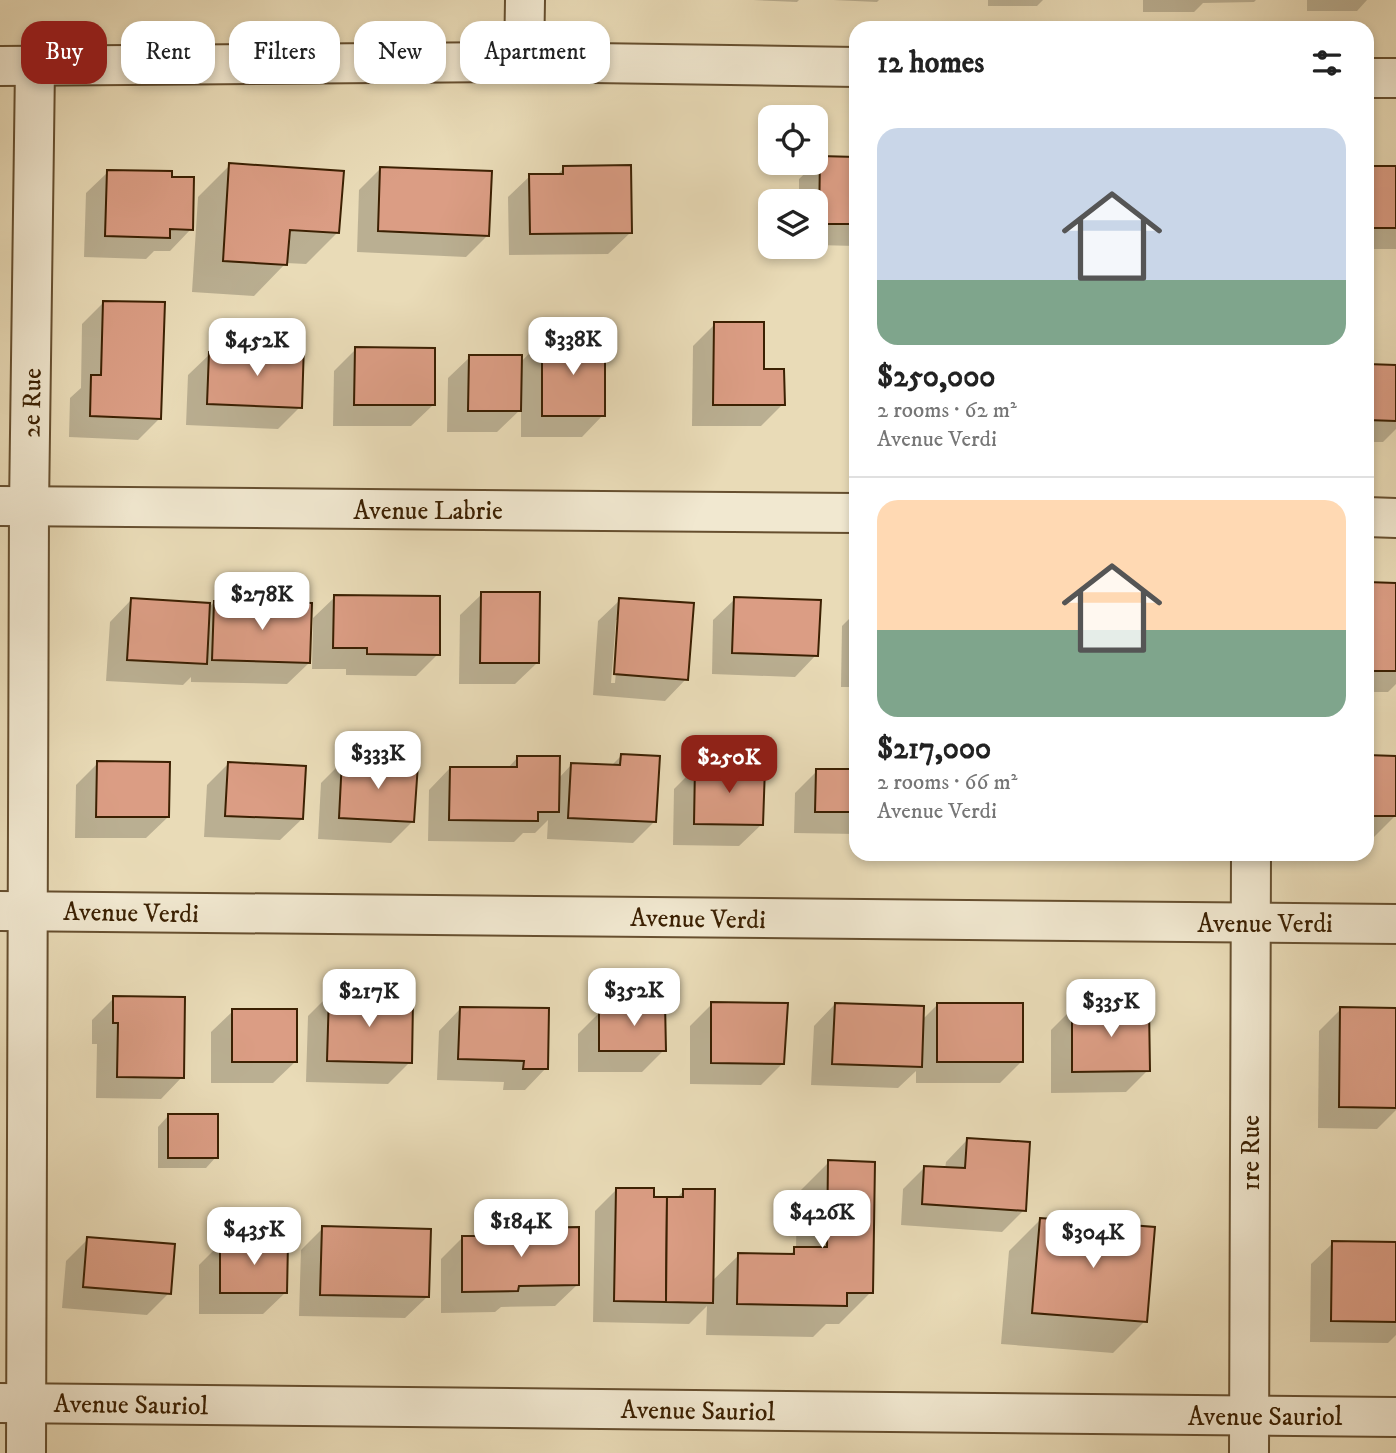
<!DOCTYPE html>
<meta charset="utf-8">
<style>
:root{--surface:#fff;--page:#f6f6f6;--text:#222;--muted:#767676;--line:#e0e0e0;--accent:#8f2418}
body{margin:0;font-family:"IM FELL DW Pica",serif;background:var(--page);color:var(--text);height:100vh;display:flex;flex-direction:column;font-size:26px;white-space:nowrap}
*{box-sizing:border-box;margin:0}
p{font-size:23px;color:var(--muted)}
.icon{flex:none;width:38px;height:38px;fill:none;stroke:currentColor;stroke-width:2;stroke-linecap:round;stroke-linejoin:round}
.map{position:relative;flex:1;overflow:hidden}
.details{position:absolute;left:849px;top:21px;width:525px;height:840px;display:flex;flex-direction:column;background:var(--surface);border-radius:21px;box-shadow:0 4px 10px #0003}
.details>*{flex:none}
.hud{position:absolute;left:21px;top:21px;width:665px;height:63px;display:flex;gap:14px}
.fabs{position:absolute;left:758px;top:105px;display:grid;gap:14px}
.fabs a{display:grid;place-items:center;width:70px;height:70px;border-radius:14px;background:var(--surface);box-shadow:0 4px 10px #0003;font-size:35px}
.price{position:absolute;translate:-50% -60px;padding:0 16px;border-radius:14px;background:#fff;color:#222;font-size:23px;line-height:46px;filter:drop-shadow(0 2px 4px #0008)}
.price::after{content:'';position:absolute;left:50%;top:42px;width:21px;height:16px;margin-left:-10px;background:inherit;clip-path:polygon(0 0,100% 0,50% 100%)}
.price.active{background:var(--accent);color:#fff}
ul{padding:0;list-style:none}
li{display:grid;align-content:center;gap:14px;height:371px;padding:0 28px}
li+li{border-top:2px solid var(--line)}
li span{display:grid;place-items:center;height:217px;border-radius:21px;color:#555}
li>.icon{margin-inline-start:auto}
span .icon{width:126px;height:126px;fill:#fffc;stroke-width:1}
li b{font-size:30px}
h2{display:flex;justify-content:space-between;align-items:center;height:84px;padding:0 28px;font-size:30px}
.tag{padding:0 24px;border-radius:21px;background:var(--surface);box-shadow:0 4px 10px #0003;font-size:24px;line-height:63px}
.tag.active{background:var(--accent);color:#fff}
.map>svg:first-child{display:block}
</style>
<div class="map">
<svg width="1396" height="1453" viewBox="0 0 1396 1453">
<rect width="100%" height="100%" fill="#e9dbb7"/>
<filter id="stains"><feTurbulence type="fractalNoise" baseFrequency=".00286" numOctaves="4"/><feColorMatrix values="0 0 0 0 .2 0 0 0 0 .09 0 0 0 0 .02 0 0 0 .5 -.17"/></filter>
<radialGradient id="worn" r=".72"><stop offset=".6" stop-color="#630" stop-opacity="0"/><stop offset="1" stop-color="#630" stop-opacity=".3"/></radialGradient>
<g fill="#0003" fill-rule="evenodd">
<polygon points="753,0 799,0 797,2"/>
<polygon points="833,0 879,0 877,2"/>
<polygon points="988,0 1043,0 1037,6 988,6"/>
<polygon points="1143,0 1256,0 1254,2 1203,3 1194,12 1143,12"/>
<polygon points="1307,0 1367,0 1357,11 1307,11"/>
<polygon points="821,158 856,158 856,246 816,245 816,201 799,201 799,179"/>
<polygon points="230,165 338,232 306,264 286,263 254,296 192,292 198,197"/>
<polygon points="381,168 488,235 466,257 357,252 359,190"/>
<polygon points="564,168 630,233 608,254 509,255 508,197 530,176 556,176"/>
<rect x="1367" y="168" width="29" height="81"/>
<polygon points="108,172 170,179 191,229 170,251 154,251 146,259 84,257 86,193"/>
<polygon points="104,302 160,418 138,440 69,437 70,398 81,388 82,324"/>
<polygon points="715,324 762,371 783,404 761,426 692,426 693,346"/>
<polygon points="542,340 603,415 582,437 521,437 521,409 497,432 447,432 448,378 470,357 520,363"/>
<polygon points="282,344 300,407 278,429 186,425 188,375 210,354 270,356"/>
<polygon points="356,349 433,405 411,426 333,426 334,371"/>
<polygon points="1367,366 1396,367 1396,429 1383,442 1367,442"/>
<polygon points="856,389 856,438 854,438"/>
<polygon points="1367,584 1396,584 1396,684 1388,692 1367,692"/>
<polygon points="482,594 537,663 515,684 459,684 460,615"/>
<polygon points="335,597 438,654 416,676 346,675 346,669 312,669 313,618"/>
<polygon points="735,599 816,655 795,677 712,674 713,620"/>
<polygon points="131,600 208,609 214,602 309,663 287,684 191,682 191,677 183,685 106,681 110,622"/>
<path d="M620 600 686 679 665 701 593 695 598 621ZM616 620H620L615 683H611Z"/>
<polygon points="856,612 856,687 841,687 842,626"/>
<polygon points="621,756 655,821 633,843 547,839 548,820 535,833 523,833 514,842 428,841 429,790 450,768 507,769 518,757 558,779 572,764 611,766"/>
<polygon points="1367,757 1396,757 1396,815 1374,837 1367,837"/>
<polygon points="343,761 413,821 391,843 318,839 321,783"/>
<polygon points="98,763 168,817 146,838 75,838 76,785"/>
<polygon points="228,764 302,819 280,840 204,837 207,785"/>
<polygon points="696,767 761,825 739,846 673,845 674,789"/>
<polygon points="817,771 856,771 856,834 794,833 795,793"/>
<polygon points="330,994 410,1062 388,1084 306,1082 308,1016"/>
<polygon points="114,998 182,1077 161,1099 96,1098 97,1044 92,1044 92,1020"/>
<polygon points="712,1004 783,1063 761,1085 690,1084 690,1026"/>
<polygon points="835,1004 922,1020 937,1005 1022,1061 1000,1083 916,1083 916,1071 898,1088 811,1085 814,1026"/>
<polygon points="629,1005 664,1050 642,1072 578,1072 578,1034 600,1012 622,1012"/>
<polygon points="460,1009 546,1068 525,1090 503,1090 504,1082 437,1080 439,1031"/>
<polygon points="1072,1009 1148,1070 1126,1092 1051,1093 1051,1030"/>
<polygon points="1341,1009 1396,1009 1396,1110 1377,1129 1318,1128 1319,1031"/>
<polygon points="233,1011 295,1062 273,1083 211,1083 211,1032"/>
<polygon points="168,1116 216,1157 206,1168 158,1168 158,1127"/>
<polygon points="967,1140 1024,1210 1002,1232 901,1225 903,1189 924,1168 945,1169 946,1162"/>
<polygon points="829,1162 871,1292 839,1324 826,1324 813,1337 706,1335 707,1306 689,1324 593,1322 595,1211 617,1189 652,1198 676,1199 684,1190 711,1282 739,1255 788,1256 796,1249 797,1194"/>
<polygon points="1041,1219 1145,1321 1113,1353 1001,1344 1009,1251"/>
<polygon points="323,1228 427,1297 405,1318 299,1316 301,1250"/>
<polygon points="502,1229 577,1285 555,1306 501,1307 495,1312 441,1313 441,1259 462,1238 494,1238"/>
<polygon points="88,1239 169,1293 147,1315 62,1308 66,1261"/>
<polygon points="221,1243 285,1293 263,1314 199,1314 199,1265"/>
<polygon points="1333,1243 1396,1243 1396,1335 1388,1343 1310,1342 1311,1264"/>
</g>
<g fill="#db9d84" stroke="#3b2002" stroke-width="2">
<polygon points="820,156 856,157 856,224 819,224"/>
<polygon points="229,163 344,171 339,233 290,230 287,265 223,261"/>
<polygon points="631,165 632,233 530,234 529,174 563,174 563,166"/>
<rect x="1367" y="166" width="29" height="62"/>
<polygon points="380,167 492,171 489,236 378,231"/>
<polygon points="107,170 172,171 172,177 194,177 193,230 170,229 170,238 105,236"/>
<polygon points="103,301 165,302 161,419 90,416 91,375 101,375"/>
<polygon points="714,322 764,322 764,369 784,369 785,405 713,405"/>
<rect x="542" y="338" width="63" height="78"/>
<polygon points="282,342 304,343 302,408 207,404 209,352 281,354"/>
<polygon points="355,347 435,348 435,405 354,405"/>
<polygon points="469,355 522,355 521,411 468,411"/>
<polygon points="1367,364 1396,365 1396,421 1367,420"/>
<polygon points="1367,582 1396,583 1396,671 1367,671"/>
<polygon points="481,592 540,592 539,663 480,663"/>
<polygon points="334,595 440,596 440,655 367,654 367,648 333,648"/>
<polygon points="734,597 821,600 818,656 732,653"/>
<polygon points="131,598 210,603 207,664 127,660"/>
<polygon points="619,598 694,603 688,680 614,674"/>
<polygon points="214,601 312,603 310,663 212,660"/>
<polygon points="621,754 660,756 656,822 568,818 571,763 620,765"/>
<polygon points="1367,755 1396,756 1396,816 1367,816"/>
<polygon points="517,756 560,756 559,812 538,812 538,821 449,820 450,767 517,767"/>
<polygon points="342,759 418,764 414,822 339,818"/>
<polygon points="97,761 170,762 169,817 96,817"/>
<polygon points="228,762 306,766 303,819 225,816"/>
<polygon points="695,765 765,767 763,825 694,824"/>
<polygon points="816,769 856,769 856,812 815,812"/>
<polygon points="329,993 379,994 379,999 413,1000 412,1063 327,1061"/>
<polygon points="113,996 185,997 184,1078 117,1077 118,1023 113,1023"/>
<polygon points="665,1002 666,1051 599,1051 599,1010 629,1010 628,1003"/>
<polygon points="711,1002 788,1003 784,1064 711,1063"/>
<polygon points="835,1003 924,1006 922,1067 832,1064"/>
<rect x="937" y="1003" width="86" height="59"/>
<polygon points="1149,1006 1150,1071 1072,1072 1072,1007"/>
<polygon points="460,1007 549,1008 548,1069 523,1069 524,1061 458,1059"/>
<polygon points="1340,1007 1396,1008 1396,1108 1339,1107"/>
<rect x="232" y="1009" width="65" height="53"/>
<rect x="168" y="1114" width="50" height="44"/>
<polygon points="967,1138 1030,1142 1026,1211 922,1204 924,1166 965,1168"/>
<polygon points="828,1160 875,1162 873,1293 847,1293 847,1306 737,1304 738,1253 794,1254 794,1247 827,1247"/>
<polygon points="616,1188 654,1188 654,1197 667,1197 666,1302 614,1301"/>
<polygon points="683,1189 715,1189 713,1303 666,1302 667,1197 683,1197"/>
<polygon points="1040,1218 1155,1227 1147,1322 1032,1313"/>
<polygon points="322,1226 431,1229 429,1297 320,1295"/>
<polygon points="579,1227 579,1285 519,1286 518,1291 462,1292 462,1236 502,1236 501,1228"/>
<polygon points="87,1237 175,1244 171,1294 83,1287"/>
<polygon points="220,1241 288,1242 287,1293 220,1293"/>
<polygon points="1332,1241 1396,1242 1396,1322 1331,1321"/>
</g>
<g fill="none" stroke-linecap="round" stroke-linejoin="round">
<defs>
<g id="minor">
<polyline points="524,62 525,0"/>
<polyline points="0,66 524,62 856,67"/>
<polyline points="1367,78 1396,78"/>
<polyline points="0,506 856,513"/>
<polyline points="1367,517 1396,518"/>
<polyline points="0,911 1396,924"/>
<polyline points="0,1403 1396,1417"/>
<polyline points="26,1453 29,507 35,67"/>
<polyline points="1249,1453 1251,854"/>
</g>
</defs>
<use href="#minor" stroke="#664f2f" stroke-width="42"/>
<use href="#minor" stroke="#f1e8d0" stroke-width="38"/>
</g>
<g text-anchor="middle" stroke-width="5" stroke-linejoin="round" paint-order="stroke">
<g font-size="26" fill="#3b2002" stroke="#f1e8d0">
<text transform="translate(31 403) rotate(-89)" y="9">2e Rue</text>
<text x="428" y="519">Avenue Labrie</text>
<text transform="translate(131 912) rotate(1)" y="9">Avenue Verdi</text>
<text transform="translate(698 918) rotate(1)" y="9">Avenue Verdi</text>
<text x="1265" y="932">Avenue Verdi</text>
<text transform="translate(1250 1153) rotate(-90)" y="9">1re Rue</text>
<text transform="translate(131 1404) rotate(1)" y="9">Avenue Sauriol</text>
<text transform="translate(698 1410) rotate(1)" y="9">Avenue Sauriol</text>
<text x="1265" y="1425">Avenue Sauriol</text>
</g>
</g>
<rect width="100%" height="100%" filter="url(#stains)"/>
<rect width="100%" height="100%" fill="url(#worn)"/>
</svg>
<div class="fabs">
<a><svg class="icon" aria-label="locate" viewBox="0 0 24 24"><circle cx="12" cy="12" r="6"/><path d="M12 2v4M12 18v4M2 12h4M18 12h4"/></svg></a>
<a><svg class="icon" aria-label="layers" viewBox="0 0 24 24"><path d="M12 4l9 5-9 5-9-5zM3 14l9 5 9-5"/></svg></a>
</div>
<b class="price" style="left:573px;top:377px">$338K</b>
<b class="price" style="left:257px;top:378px">$452K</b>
<b class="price" style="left:262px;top:632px">$278K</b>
<b class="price" style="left:378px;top:791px">$333K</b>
<b class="price active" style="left:729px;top:795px">$250K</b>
<b class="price" style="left:634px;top:1028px">$352K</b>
<b class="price" style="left:369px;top:1029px">$217K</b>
<b class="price" style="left:1111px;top:1039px">$335K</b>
<b class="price" style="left:822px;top:1250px">$426K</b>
<b class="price" style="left:521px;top:1259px">$184K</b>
<b class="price" style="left:254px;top:1267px">$435K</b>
<b class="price" style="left:1093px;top:1270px">$304K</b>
<div class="hud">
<a class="tag active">Buy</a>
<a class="tag">Rent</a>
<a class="tag">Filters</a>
<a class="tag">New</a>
<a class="tag">Apartment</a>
</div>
<section class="details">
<h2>12 homes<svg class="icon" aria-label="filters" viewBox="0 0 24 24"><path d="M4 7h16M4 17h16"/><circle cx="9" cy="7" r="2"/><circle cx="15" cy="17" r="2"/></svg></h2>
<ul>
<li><span style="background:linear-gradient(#c9d6e8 70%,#7fa58c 0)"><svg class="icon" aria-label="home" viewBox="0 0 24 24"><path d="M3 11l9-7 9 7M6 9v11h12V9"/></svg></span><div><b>$250,000</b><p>2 rooms · 62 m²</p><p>Avenue Verdi</p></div></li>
<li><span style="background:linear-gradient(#ffd9b3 60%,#7fa58c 0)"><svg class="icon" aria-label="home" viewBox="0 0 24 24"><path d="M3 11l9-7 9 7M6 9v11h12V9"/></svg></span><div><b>$217,000</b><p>2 rooms · 66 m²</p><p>Avenue Verdi</p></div></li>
</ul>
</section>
</div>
